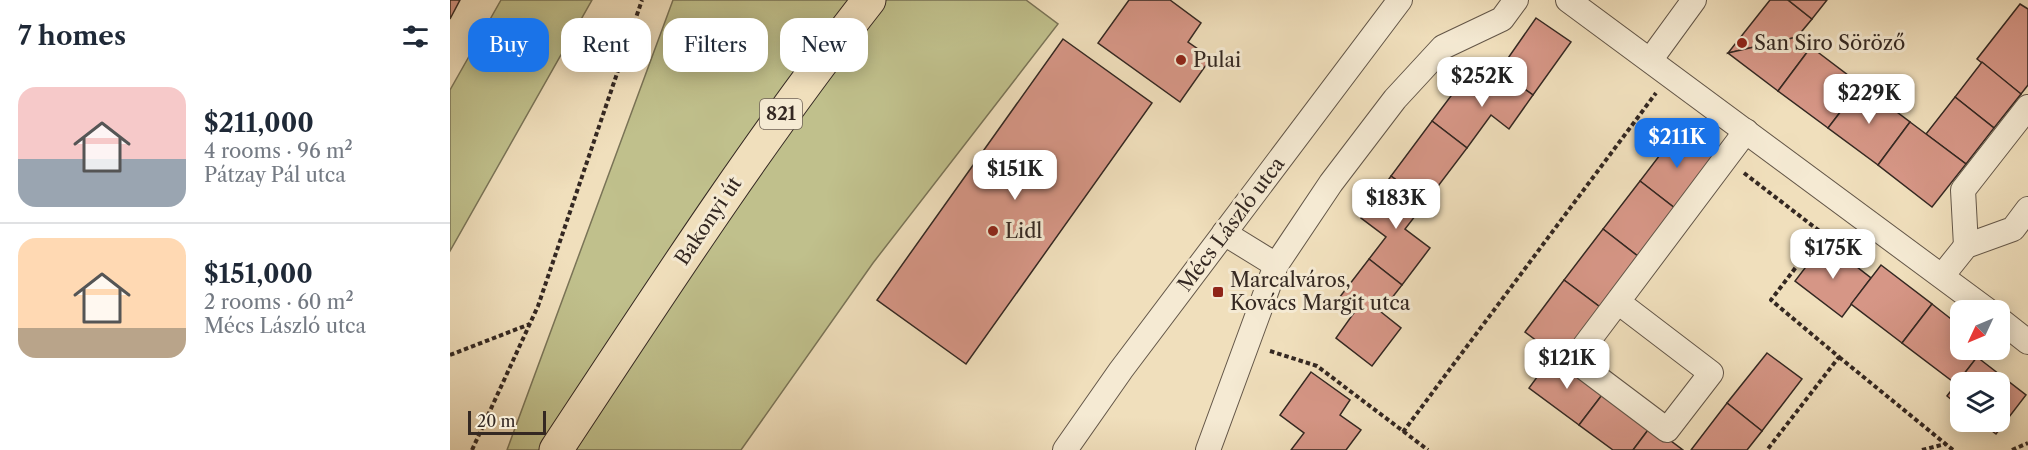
<!DOCTYPE html>
<meta charset="utf-8">
<style>
:root{--surface:#fff;--page:#f6f6f7;--text:#1f2937;--muted:#747a83;--line:#e0e1e3;--accent:#1a73e8}
body{margin:0;font-family:"Libre Caslon Text",serif;background:var(--page);color:var(--text);height:100vh;display:flex;flex-direction:column;font-size:22px;white-space:nowrap}
*{box-sizing:border-box;margin:0}
p{font-size:20px;color:var(--muted)}
.icon{flex:none;width:33px;height:33px;fill:none;stroke:currentColor;stroke-width:2;stroke-linecap:round;stroke-linejoin:round}
.map{position:relative;flex:1;overflow:hidden}
.side{display:flex;flex-direction:column;background:var(--surface);width:450px}
.side>*{flex:none}
.guide{position:absolute;left:18px;top:18px;width:570px;height:54px;display:flex;gap:12px}
.needle{width:39px;rotate:226deg}
.controls{position:absolute;left:1500px;top:300px;display:grid;gap:12px}
.controls a{display:grid;place-items:center;width:60px;height:60px;border-radius:12px;background:var(--surface);box-shadow:0 3px 15px #0003;font-size:30px}
.scale{position:absolute;left:18px;bottom:15px;width:78px;box-sizing:border-box;padding-left:6px;border:3px solid #342822;border-top:0;font-size:16px;line-height:21px;white-space:nowrap;color:#342822;-webkit-text-stroke:4px #f5ead3;paint-order:stroke}
.price{position:absolute;translate:-50% -51px;padding:0 14px;border-radius:12px;background:#fff;color:#222;font-size:20px;line-height:39px;filter:drop-shadow(0 2px 3px #0008)}
.price::after{content:'';position:absolute;left:50%;top:36px;width:18px;height:14px;margin-left:-9px;background:inherit;clip-path:polygon(0 0,100% 0,50% 100%)}
.price.on{background:var(--accent);color:#fff}
ul{padding:0;list-style:none}
li{display:flex;align-items:center;gap:18px;height:150px;padding:0 18px}
li+li{border-top:2px solid var(--line)}
li span{display:grid;place-items:center;flex:none;width:168px;height:120px;border-radius:18px;color:#555}
li>.icon{margin-inline-start:auto}
span .icon{width:72px;height:72px;fill:#fffc;stroke-width:1}
li b{font-size:26px}
h2{display:flex;justify-content:space-between;align-items:center;height:72px;padding:0 18px;font-size:26px}
.chip{padding:0 21px;border-radius:18px;background:var(--surface);box-shadow:0 3px 15px #0003;font-size:21px;line-height:54px}
.chip.on{background:var(--accent);color:#fff}
main{display:flex;flex:1;min-height:0}
.map>svg:first-child{display:block}
</style>
<main>
<section class="side">
<h2>7 homes<svg class="icon" aria-label="filters" viewBox="0 0 24 24"><path d="M4 7h16M4 17h16"/><circle cx="9" cy="7" r="2"/><circle cx="15" cy="17" r="2"/></svg></h2>
<ul>
<li><span style="background:linear-gradient(#f6c9c9 60%,#9aa5b1 0)"><svg class="icon" aria-label="home" viewBox="0 0 24 24"><path d="M3 11l9-7 9 7M6 9v11h12V9"/></svg></span><div><b>$211,000</b><p>4 rooms · 96 m²</p><p>Pátzay Pál utca</p></div></li>
<li><span style="background:linear-gradient(#ffd9b3 75%,#b9a48a 0)"><svg class="icon" aria-label="home" viewBox="0 0 24 24"><path d="M3 11l9-7 9 7M6 9v11h12V9"/></svg></span><div><b>$151,000</b><p>2 rooms · 60 m²</p><p>Mécs László utca</p></div></li>
</ul>
</section>
<div class="map">
<svg width="1578" height="450" viewBox="0 0 1578 450">
<rect width="100%" height="100%" fill="#f0dfbc"/>
<filter id="stains"><feTurbulence type="fractalNoise" baseFrequency=".00333" numOctaves="4"/><feColorMatrix values="0 0 0 0 .2 0 0 0 0 .09 0 0 0 0 .02 0 0 0 .5 -.17"/></filter>
<radialGradient id="worn" r=".72"><stop offset=".6" stop-color="#630" stop-opacity="0"/><stop offset="1" stop-color="#630" stop-opacity=".3"/></radialGradient>
<g fill="#c0c08c" stroke="#7a7457" stroke-width="1.5">
<polygon points="51,0 142,0 0,251 0,90"/>
<polygon points="223,0 576,0 608,24 423,263 291,450 57,450"/>
</g>
<g fill="#d69686" stroke="#342822" stroke-width="1.5">
<polygon points="0,0 10,0 0,19"/>
<polygon points="679,0 720,0 751,23 738,42 761,58 730,102 648,43"/>
<polygon points="1320,0 1338,0 1362,19 1347,37 1278,53"/>
<polygon points="1338,0 1377,0 1362,19"/>
<polygon points="1570,4 1578,9 1578,85 1571,94 1527,59"/>
<polygon points="1086,18 1121,42 1083,95 1049,71"/>
<polygon points="1347,37 1361,47 1328,91 1278,53"/>
<polygon points="613,39 702,103 516,364 427,300"/>
<polygon points="1361,47 1411,85 1378,128 1328,91"/>
<polygon points="1532,62 1571,94 1544,128 1505,97"/>
<polygon points="1049,71 1083,95 1059,129 1041,115 1017,148 982,121 1013,80 1032,94"/>
<polygon points="1411,85 1460,122 1428,165 1378,128"/>
<polygon points="1505,97 1544,128 1516,164 1476,134"/>
<polygon points="982,121 1017,148 976,202 941,176"/>
<polygon points="1460,122 1516,164 1482,207 1428,165"/>
<polygon points="1229,130 1265,157 1226,209 1190,181"/>
<polygon points="941,176 976,202 955,229 980,248 952,285 919,259 936,237 911,218"/>
<polygon points="1190,181 1226,209 1189,257 1153,229"/>
<polygon points="1153,229 1189,257 1150,307 1114,280"/>
<polygon points="1375,242 1421,278 1392,317 1345,281"/>
<polygon points="919,259 952,285 931,312 951,328 922,366 886,338 906,310 889,298"/>
<polygon points="1431,265 1482,304 1452,343 1401,304"/>
<polygon points="1114,280 1150,307 1111,359 1075,332"/>
<polygon points="1482,304 1510,326 1510,350 1533,350 1506,384 1452,343"/>
<polygon points="1317,353 1352,379 1312,431 1277,403"/>
<polygon points="1104,354 1155,391 1129,425 1079,388"/>
<polygon points="1527,357 1576,395 1546,434 1530,422 1550,422 1550,382 1510,382 1510,407 1497,396"/>
<polygon points="861,372 900,400 890,415 911,430 896,450 841,450 854,433 830,415"/>
<polygon points="1155,391 1201,426 1183,450 1163,450 1129,425"/>
<polygon points="1277,403 1312,431 1297,450 1241,450"/>
<polygon points="1201,426 1233,450 1183,450"/>
</g>
<g fill="none" stroke-linecap="round" stroke-linejoin="round">
<defs>
<g id="minor">
<polyline points="1118,0 1537,310"/>
<polyline points="1201,59 1244,0"/>
<polyline points="774,233 826,265"/>
<polyline points="1516,246 1513,190 1578,107"/>
<polyline points="1492,276 1516,246 1563,229 1578,209"/>
<polyline points="1168,302 1261,373 1217,430 1124,360 1296,131"/>
<polyline points="1550,320 1578,342"/>
<polyline points="615,450 671,370 950,0"/>
<polyline points="758,450 826,265 881,183 945,99 993,47 1052,19 1066,0"/>
</g>
<path id="primary" d="M106 450C207 297 306 144 419 0"/>
</defs>
<use href="#minor" stroke="#635648" stroke-width="26"/>
<use href="#primary" stroke="#342822" stroke-width="35"/>
<g stroke="#342822" stroke-width="4" stroke-dasharray="4.5 3" stroke-linecap="butt">
<polyline points="1294,173 1372,233 1321,300 1389,357 1317,450"/>
<polyline points="820,351 867,366 978,450"/>
<polyline points="0,355 80,324"/>
<polyline points="1389,357 1503,450"/>
<polyline points="953,432 1206,93"/>
<polyline points="22,450 88,306 192,0"/>
<polyline points="1472,450 1495,444"/>
<polyline points="1562,450 1578,443"/>
</g>
<use href="#minor" stroke="#f5ead3" stroke-width="24"/>
<use href="#primary" stroke="#f0dfbc" stroke-width="33"/>
</g>
<g fill="#8f2418" stroke="#f5ead3" stroke-width="2">
<circle cx="1292" cy="43" r="6"/>
<circle cx="731" cy="60" r="6"/>
<circle cx="543" cy="231" r="6"/>
<rect x="762" y="286" width="12" height="12" rx="3"/>
</g>
<g text-anchor="middle" stroke-width="6" stroke-linejoin="round" paint-order="stroke">
<rect fill="#f5ead3" stroke="#6e6257" stroke-width="1.5" x="310" y="99" width="42" height="30" rx="4.5"/>
<g font-size="18" font-weight="bold" fill="#342822">
<text x="331" y="120">821</text>
</g>
<g font-size="20" fill="#342822" stroke="#f5ead3" text-anchor="start">
<text x="1304" y="50">San Siro Söröző</text>
<text x="743" y="67">Pulai</text>
<text x="555" y="238">Lidl</text>
<text x="780" y="287">Marcalváros,<tspan x="780" dy="23">Kovács Margit utca</tspan></text>
</g>
<g font-size="20" fill="#342822" stroke="#f5ead3">
<text transform="translate(258 221) rotate(-56)" y="7">Bakonyi út</text>
<text transform="translate(781 224) rotate(-53)" y="7">Mécs László utca</text>
</g>
</g>
<rect width="100%" height="100%" filter="url(#stains)"/>
<rect width="100%" height="100%" fill="url(#worn)"/>
</svg>
<div class="controls">
<a><svg class="needle" viewBox="-14 -14 28 28"><path d="M0-13l5 13h-10z" fill="#e53935"/><path d="M0 13l5-13h-10z" fill="#747a83"/></svg></a>
<a><svg class="icon" aria-label="layers" viewBox="0 0 24 24"><path d="M12 4l9 5-9 5-9-5zM3 14l9 5 9-5"/></svg></a>
</div>
<div class="scale">20 m</div>
<b class="price" style="left:1032px;top:108px">$252K</b>
<b class="price" style="left:1419px;top:125px">$229K</b>
<b class="price on" style="left:1227px;top:169px">$211K</b>
<b class="price" style="left:565px;top:201px">$151K</b>
<b class="price" style="left:946px;top:230px">$183K</b>
<b class="price" style="left:1383px;top:280px">$175K</b>
<b class="price" style="left:1117px;top:390px">$121K</b>
<div class="guide">
<a class="chip on">Buy</a>
<a class="chip">Rent</a>
<a class="chip">Filters</a>
<a class="chip">New</a>
</div>
</div>
</main>
